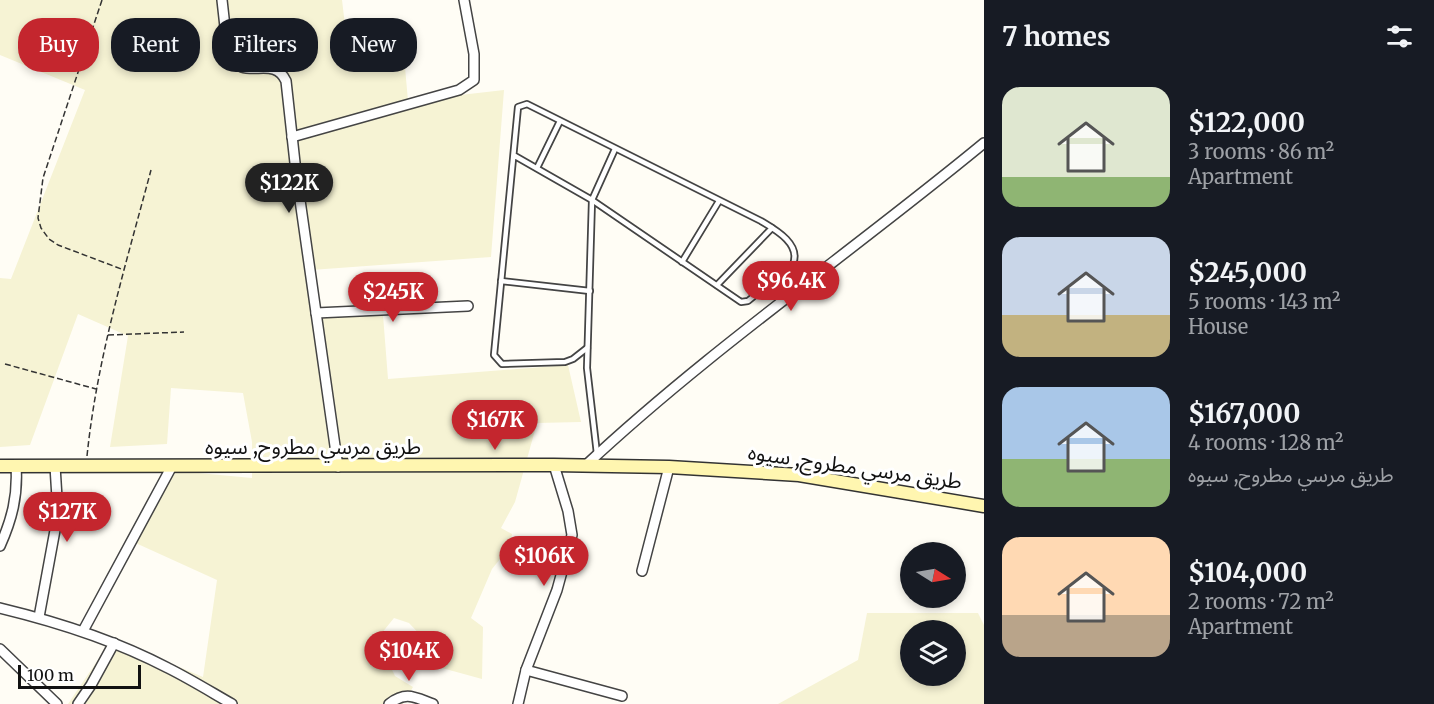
<!DOCTYPE html>
<meta charset="utf-8">
<style>
:root{--surface:#171b24;--page:#242831;--text:#f1f3f6;--muted:#9ea1a6;--accent:#c4262e}
body{margin:0;font-family:Merriweather,"Noto Sans Arabic",serif;background:var(--page);color:var(--text);height:100vh;display:flex;flex-direction:column;font-size:22px;white-space:nowrap}
*{box-sizing:border-box;margin:0}
p{font-size:20px;color:var(--muted)}
.icon{flex:none;width:33px;height:33px;fill:none;stroke:currentColor;stroke-width:2;stroke-linecap:round;stroke-linejoin:round}
.map{position:relative;flex:1;overflow:hidden}
.details{display:flex;flex-direction:column;background:var(--surface);width:450px}
.details>*{flex:none}
.hud{position:absolute;left:18px;top:18px;width:570px;height:54px;display:flex;gap:12px}
.needle{width:39px;rotate:101deg}
.tools{position:absolute;left:900px;top:542px;display:grid;gap:12px}
.tools a{display:grid;place-items:center;width:66px;height:66px;border-radius:50%;background:var(--surface);box-shadow:0 3px 9px #0003;font-size:30px}
.scale{position:absolute;left:18px;bottom:15px;width:123px;box-sizing:border-box;padding-left:6px;border:3px solid #111;border-top:0;font-size:16px;line-height:21px;white-space:nowrap;color:#111;-webkit-text-stroke:4px #fff;paint-order:stroke}
.price{position:absolute;translate:-50% -51px;padding:0 14px;border-radius:21px;background:var(--accent);color:#fff;font-size:20px;line-height:39px;filter:drop-shadow(0 2px 3px #0008)}
.price::after{content:'';position:absolute;left:50%;top:36px;width:18px;height:14px;margin-left:-9px;background:inherit;clip-path:polygon(0 0,100% 0,50% 100%)}
.price.current{background:#222;color:#fff}
ul{padding:0;list-style:none}
li{display:flex;align-items:center;gap:18px;height:150px;padding:0 18px}
li span{display:grid;place-items:center;flex:none;width:168px;height:120px;border-radius:18px;color:#555}
li>.icon{margin-inline-start:auto}
span .icon{width:72px;height:72px;fill:#fffc;stroke-width:1}
li b{font-size:26px}
h2{display:flex;justify-content:space-between;align-items:center;height:72px;padding:0 18px;font-size:26px}
.chip{padding:0 21px;border-radius:24px;background:var(--surface);box-shadow:0 3px 9px #0003;font-size:21px;line-height:54px}
.chip.current{background:var(--accent);color:#fff}
main{display:flex;flex:1;min-height:0}
.map>svg:first-child{display:block}
</style>
<main>
<div class="map">
<svg width="984" height="704" viewBox="0 0 984 704">
<rect width="100%" height="100%" fill="#fffdf5"/>
<g fill="#f6f3d4" fill-rule="evenodd">
<polygon points="0,0 342,0 348,50 403,45 408,101 504,90 491,257 311,270 317,316 383,315 388,379 568,365 581,422 537,423 515,502 501,528 512,534 509,548 492,569 471,618 483,627 482,679 431,665 420,648 426,641 409,623 394,618 377,639 395,676 413,687 403,704 68,704 112,639 203,677 217,580 129,540 166,470 252,478 252,442 243,393 171,388 167,444 110,447 128,336 78,314 30,445 0,447 0,278 11,279 85,90 0,55"/>
<path d="M867 613H978L984 625V704H778L858 660ZM910 630H956V675H910Z"/>
</g>
<g fill="none" stroke-linecap="round" stroke-linejoin="round">
<defs>
<g id="lane">
<path d="M515 156 592 200 741 302 748 301 793 264C801 244 776 230 761 221L527 104 518 107 494 355 502 364 565 362 573 359 587 348"/>
<polyline points="537,168 560,121"/>
<polyline points="682,262 719,201"/>
<polyline points="501,281 590,291"/>
<polyline points="717,285 772,228"/>
<polyline points="597,454 587,368 592,200 615,149"/>
</g>
<g id="street">
<path d="M222 0 228 54C243 84 273 53 286 81L296 172 338 467"/>
<polyline points="292,137 459,90 474,80 474,54 464,0"/>
<polyline points="316,313 468,306"/>
<path d="M585 466C710 349 852 252 984 143"/>
<path d="M0 546C12 519 18 496 16 466"/>
<polyline points="642,571 669,467"/>
<path d="M0 608C58 622 115 640 168 668 190 679 211 692 232 704"/>
<polyline points="39,617 58,514 55,466"/>
<polyline points="83,631 172,466"/>
<polyline points="0,649 57,704"/>
<polyline points="526,670 622,696"/>
<polyline points="78,704 91,685 114,643"/>
<path d="M389 704C406 691 414 697 433 704"/>
<polyline points="518,704 526,670 557,590 572,535 568,511 554,465"/>
</g>
<polyline id="secondary" points="0,466 554,465 669,467 799,475 984,506"/>
</defs>
<use href="#lane" stroke="#444" stroke-width="8"/>
<use href="#street" stroke="#444" stroke-width="12"/>
<use href="#secondary" stroke="#333" stroke-width="15"/>
<g stroke="#333" stroke-width="1.5" stroke-dasharray="6 3" stroke-linecap="butt">
<polyline points="102,0 43,178 38,218 41,228 49,239 58,245 124,270"/>
<polyline points="108,335 184,332"/>
<polyline points="5,364 96,389"/>
<path d="M87 456C97 358 126 264 151 170"/>
</g>
<use href="#lane" stroke="#fff" stroke-width="4.5"/>
<use href="#street" stroke="#fff" stroke-width="9"/>
<use href="#secondary" stroke="#fff6b0" stroke-width="12"/>
</g>
<g text-anchor="middle" stroke-width="6" stroke-linejoin="round" paint-order="stroke">
<g font-size="21" fill="#111" stroke="#fff">
<text x="313" y="454">طريق مرسي مطروح, سيوه</text>
<text transform="translate(855 467) rotate(8)" y="7">طريق مرسي مطروح, سيوه</text>
</g>
</g>
</svg>
<div class="tools">
<a><svg class="needle" viewBox="-14 -14 28 28"><path d="M0-13l5 13h-10z" fill="#e53935"/><path d="M0 13l5-13h-10z" fill="#9ea1a6"/></svg></a>
<a><svg class="icon" aria-label="layers" viewBox="0 0 24 24"><path d="M12 4l9 5-9 5-9-5zM3 14l9 5 9-5"/></svg></a>
</div>
<div class="scale">100 m</div>
<b class="price current" style="left:289px;top:214px">$122K</b>
<b class="price" style="left:791px;top:312px">$96.4K</b>
<b class="price" style="left:393px;top:323px">$245K</b>
<b class="price" style="left:495px;top:451px">$167K</b>
<b class="price" style="left:67px;top:543px">$127K</b>
<b class="price" style="left:544px;top:587px">$106K</b>
<b class="price" style="left:409px;top:682px">$104K</b>
<div class="hud">
<a class="chip current">Buy</a>
<a class="chip">Rent</a>
<a class="chip">Filters</a>
<a class="chip">New</a>
</div>
</div>
<section class="details">
<h2>7 homes<svg class="icon" aria-label="filters" viewBox="0 0 24 24"><path d="M4 7h16M4 17h16"/><circle cx="9" cy="7" r="2"/><circle cx="15" cy="17" r="2"/></svg></h2>
<ul>
<li><span style="background:linear-gradient(#dfe7d0 75%,#8fb573 0)"><svg class="icon" aria-label="home" viewBox="0 0 24 24"><path d="M3 11l9-7 9 7M6 9v11h12V9"/></svg></span><div><b>$122,000</b><p>3 rooms · 86 m²</p><p>Apartment</p></div></li>
<li><span style="background:linear-gradient(#c9d6e8 65%,#c2b280 0)"><svg class="icon" aria-label="home" viewBox="0 0 24 24"><path d="M3 11l9-7 9 7M6 9v11h12V9"/></svg></span><div><b>$245,000</b><p>5 rooms · 143 m²</p><p>House</p></div></li>
<li><span style="background:linear-gradient(#a9c7e8 60%,#8fb573 0)"><svg class="icon" aria-label="home" viewBox="0 0 24 24"><path d="M3 11l9-7 9 7M6 9v11h12V9"/></svg></span><div><b>$167,000</b><p>4 rooms · 128 m²</p><p>طريق مرسي مطروح, سيوه</p></div></li>
<li><span style="background:linear-gradient(#ffd9b3 65%,#b9a48a 0)"><svg class="icon" aria-label="home" viewBox="0 0 24 24"><path d="M3 11l9-7 9 7M6 9v11h12V9"/></svg></span><div><b>$104,000</b><p>2 rooms · 72 m²</p><p>Apartment</p></div></li>
</ul>
</section>
</main>
